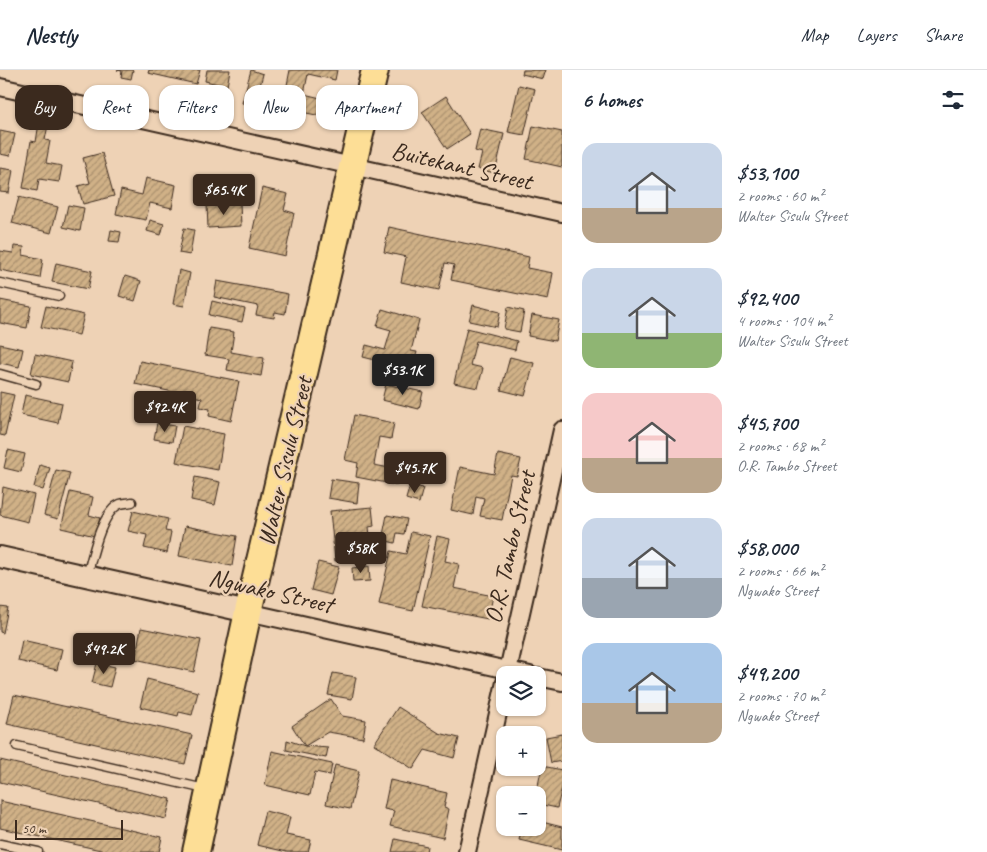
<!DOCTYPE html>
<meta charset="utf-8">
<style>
:root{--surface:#fff;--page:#f6f6f7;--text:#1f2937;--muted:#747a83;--line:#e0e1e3;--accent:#3b2a1e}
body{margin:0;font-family:Caveat,sans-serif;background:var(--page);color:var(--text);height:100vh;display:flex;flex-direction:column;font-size:19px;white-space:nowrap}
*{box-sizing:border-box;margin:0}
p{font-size:16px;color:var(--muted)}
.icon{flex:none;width:28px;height:28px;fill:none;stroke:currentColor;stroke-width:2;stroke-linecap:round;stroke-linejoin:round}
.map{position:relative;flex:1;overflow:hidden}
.sheet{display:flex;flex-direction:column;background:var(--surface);width:425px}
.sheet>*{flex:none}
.banner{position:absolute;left:15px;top:15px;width:471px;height:45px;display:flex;gap:10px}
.tools{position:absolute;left:496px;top:596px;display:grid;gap:10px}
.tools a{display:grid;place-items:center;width:50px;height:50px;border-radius:10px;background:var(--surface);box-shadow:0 1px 4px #0004;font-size:25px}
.scale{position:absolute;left:15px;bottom:12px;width:108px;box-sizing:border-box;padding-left:5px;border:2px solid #3b2a1e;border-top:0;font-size:14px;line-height:18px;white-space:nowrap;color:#3b2a1e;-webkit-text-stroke:4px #eed2b5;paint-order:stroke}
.price{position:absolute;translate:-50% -42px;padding:0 11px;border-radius:5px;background:var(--accent);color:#fff;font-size:16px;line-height:32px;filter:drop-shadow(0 1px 2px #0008)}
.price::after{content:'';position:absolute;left:50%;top:30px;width:15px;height:11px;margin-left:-8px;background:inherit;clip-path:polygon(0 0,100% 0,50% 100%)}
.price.current{background:#222;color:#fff}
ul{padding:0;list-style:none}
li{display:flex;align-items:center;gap:15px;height:125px;padding:0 20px}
li span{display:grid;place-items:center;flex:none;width:140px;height:100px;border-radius:15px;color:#555}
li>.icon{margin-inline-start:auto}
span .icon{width:60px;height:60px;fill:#fffc;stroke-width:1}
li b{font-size:21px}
h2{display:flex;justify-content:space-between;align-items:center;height:60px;padding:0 20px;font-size:21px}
.tag{padding:0 18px;border-radius:15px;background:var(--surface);box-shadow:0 1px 4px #0004;font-size:18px;line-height:45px}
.tag.current{background:var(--accent);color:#fff}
header{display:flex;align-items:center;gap:30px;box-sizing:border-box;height:70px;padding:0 25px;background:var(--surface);border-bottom:1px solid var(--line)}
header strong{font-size:24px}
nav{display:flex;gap:28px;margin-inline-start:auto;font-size:18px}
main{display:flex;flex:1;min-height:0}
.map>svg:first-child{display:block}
</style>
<header>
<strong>Nestly</strong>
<nav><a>Map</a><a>Layers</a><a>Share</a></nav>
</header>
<main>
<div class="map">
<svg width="562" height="782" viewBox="0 0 562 782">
<defs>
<pattern id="building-hatch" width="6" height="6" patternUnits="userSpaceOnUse" patternTransform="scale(1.25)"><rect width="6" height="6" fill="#d0b187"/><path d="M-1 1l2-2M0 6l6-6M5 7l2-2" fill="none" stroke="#aa906e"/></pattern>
</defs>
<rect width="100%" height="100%" fill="#eed2b5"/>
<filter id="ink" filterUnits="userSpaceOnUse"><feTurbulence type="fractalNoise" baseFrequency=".02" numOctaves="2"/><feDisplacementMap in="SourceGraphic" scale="10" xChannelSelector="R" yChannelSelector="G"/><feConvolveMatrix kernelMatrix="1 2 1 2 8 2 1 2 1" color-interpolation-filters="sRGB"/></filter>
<g filter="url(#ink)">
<g fill="url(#building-hatch)" stroke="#3b2a1e">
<polygon points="117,0 133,0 131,9 121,7 122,1"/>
<polygon points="149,0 200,0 196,14 148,3"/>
<polygon points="207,0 230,0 227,16 205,11"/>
<polygon points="251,0 263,4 255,36 242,33"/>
<polygon points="290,0 337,0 335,10 308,4 304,24 329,30 326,47 282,38 281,42 265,39 269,22 285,25"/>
<polygon points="523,0 546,0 543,9 522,4"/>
<polygon points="519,15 535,19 524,65 508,62"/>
<polygon points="446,26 470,64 447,79 422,42"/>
<polygon points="39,53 48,55 45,70 50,71 46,93 62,96 59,112 39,109 37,121 23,118 31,71 36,72"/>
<polygon points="533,56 562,62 562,97 526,89"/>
<polygon points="480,59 504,64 495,103 478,99 482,83 475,81"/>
<polygon points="0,61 15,64 10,86 0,84"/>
<polygon points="102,83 114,126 83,134 78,116 90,113 83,88"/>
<polygon points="0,98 13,100 9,123 0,122"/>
<polygon points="146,108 176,115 172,138 150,133 146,150 116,144 121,120 142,125"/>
<polygon points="262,118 288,124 284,140 294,143 285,186 249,178"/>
<polygon points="19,127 58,137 51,163 12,153"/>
<polygon points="240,133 241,156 208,158 207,135"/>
<polygon points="68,135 84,138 80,161 63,157"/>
<polygon points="150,150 164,154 161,165 147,161"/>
<polygon points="389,157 529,187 527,198 553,203 548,230 451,210 454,195 445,193 439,220 401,212 406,187 384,182"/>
<polygon points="184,158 194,160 190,185 179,183"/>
<polygon points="111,160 121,162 119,172 109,171"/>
<polygon points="14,176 24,177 23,185 43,189 40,208 0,200 0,181 13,183"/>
<polygon points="56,193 92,201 88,219 52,212"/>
<polygon points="179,200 190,203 184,236 173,234"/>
<polygon points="125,206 141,211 135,231 119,226"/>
<polygon points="217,211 288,224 285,244 275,242 274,248 256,245 258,236 214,227"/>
<polygon points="0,230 31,236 27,258 0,253"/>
<polygon points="212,231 245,239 242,252 209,245"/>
<polygon points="473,235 500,242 497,257 469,251"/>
<polygon points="46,236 84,245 79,265 41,257"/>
<polygon points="508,237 524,241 520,262 504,259"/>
<polygon points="382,239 419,250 411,281 417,282 412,299 400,296 398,304 381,300 383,292 363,287 366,275 385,280 391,260 377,256"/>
<polygon points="532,245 559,250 555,271 528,266"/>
<polygon points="209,258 234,262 231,282 264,288 261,306 227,300 229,289 205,285"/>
<polygon points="467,258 517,271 515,280 476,271 470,295 483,298 478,318 454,313"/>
<polygon points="0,274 23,279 19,297 0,293"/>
<polygon points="35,284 72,292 68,312 31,304"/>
<polygon points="510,287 534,293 525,326 501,320"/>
<polygon points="140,291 239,311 231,351 209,346 210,339 200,337 202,328 135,314"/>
<polygon points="386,314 423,322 419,339 382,330"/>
<polygon points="0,322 14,325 5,366 0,365"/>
<polygon points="25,325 62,333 58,353 21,345"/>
<polygon points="354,345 394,353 391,369 379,367 374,395 400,400 397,415 356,407 358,393 345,390"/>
<polygon points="157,353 175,356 172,372 154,369"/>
<polygon points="183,356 224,364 218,400 176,392"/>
<polygon points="8,380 25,384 21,402 4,398"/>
<polygon points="498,384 521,389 517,406 511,405 502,450 480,446 484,428 476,426 473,445 451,440 460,397 494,404"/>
<polygon points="40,395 50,398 43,420 34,417"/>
<polygon points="56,400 70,403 58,449 44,445"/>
<polygon points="195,407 220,412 215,435 191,430"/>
<polygon points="331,409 359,413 357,433 328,428"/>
<polygon points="410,415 423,418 419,433 406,429"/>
<polygon points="3,417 34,425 28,452 0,445"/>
<polygon points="70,422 93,427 89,445 100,448 95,466 61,458"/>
<polygon points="372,437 374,456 369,457 372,487 335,491 330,441"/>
<polygon points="133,441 168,449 165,461 171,462 167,483 144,478 147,465 128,461"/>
<polygon points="387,445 407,449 404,464 397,463 395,473 382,470"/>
<polygon points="185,456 237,466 232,496 179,486"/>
<polygon points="411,462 430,466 413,541 379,534 391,481 406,484"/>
<polygon points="437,466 450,469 445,491 459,494 454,518 493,526 488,549 422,536"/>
<polygon points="318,492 339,497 331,525 311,520"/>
<polygon points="369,496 370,511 353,512 352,498"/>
<polygon points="0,537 8,538 3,563 0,562"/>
<polygon points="141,558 201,570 194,602 135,589"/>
<polygon points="22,570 62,579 57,600 18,591"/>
<polygon points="97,593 115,597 110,617 92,613"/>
<polygon points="333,603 356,607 352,629 328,625"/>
<polygon points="147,609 198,622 192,645 179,642 178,646 140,637"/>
<polygon points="14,625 192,665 185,694 7,654"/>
<polygon points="331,629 342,646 366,650 363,668 328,662 305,676 292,656"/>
<polygon points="398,637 439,663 459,668 454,688 425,680 413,699 374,674"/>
<polygon points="562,664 562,691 551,693 546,667"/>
<polygon points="287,670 305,676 328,678 326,688 286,680"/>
<polygon points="272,681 332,694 330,705 315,702 310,725 265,715"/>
<polygon points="0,690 171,729 166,749 0,712"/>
<polygon points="335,695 359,701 350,739 326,734"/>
<polygon points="542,696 562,700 562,717 557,738 538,734 536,725"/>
<polygon points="390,710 447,723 444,737 449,739 443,768 390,756 394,741 384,739"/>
<polygon points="0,731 162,767 159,782 110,782 0,758"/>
<polygon points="265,741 290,747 286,765 311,770 308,782 287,782 257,775"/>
<polygon points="538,751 562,757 562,780 519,770 522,758 538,758"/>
<polygon points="395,769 427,776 426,782 392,782"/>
</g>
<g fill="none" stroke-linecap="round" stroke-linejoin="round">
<defs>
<g id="service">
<polyline points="0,213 59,226"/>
<polyline points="0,304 36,314"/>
<path d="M87 506C92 488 101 442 120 434 124 433 128 433 132 432"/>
<polyline points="17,676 205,719"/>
<polyline points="0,774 38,782"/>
</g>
<g id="minor">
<polyline points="0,17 562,143"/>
<polyline points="248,542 530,605"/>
<polyline points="507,605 562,360"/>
<polyline points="538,607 562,612"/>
<polyline points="467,782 505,612"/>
</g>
<polyline id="tertiary" points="0,487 248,542"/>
<polyline id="trunk" points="196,782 248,542 375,0"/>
</defs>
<use href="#service" stroke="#3b2a1e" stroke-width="11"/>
<use href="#minor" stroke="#3b2a1e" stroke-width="20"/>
<use href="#tertiary" stroke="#3b2a1e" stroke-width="24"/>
<use href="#trunk" stroke="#3b2a1e" stroke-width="30"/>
<use href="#service" stroke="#eed2b5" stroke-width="8"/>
<use href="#minor" stroke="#eed2b5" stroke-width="16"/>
<use href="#tertiary" stroke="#eed2b5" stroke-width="20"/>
<use href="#trunk" stroke="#fdde96" stroke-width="26"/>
</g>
</g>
<g text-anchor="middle" stroke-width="4.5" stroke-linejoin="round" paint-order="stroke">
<g font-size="25" fill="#3b2a1e" stroke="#eed2b5">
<text transform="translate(462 95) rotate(13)" y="9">Buitekant Street</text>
<text transform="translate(284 391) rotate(-77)" y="9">Walter Sisulu Street</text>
<text transform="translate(509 477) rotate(-77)" y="9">O.R. Tambo Street</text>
<text transform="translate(271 520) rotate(13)" y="9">Ngwako Street</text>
</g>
</g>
</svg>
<div class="tools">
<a><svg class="icon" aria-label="layers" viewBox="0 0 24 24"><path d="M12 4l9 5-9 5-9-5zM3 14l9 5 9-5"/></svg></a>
<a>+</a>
<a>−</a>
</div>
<div class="scale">50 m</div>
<b class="price" style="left:224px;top:146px">$65.4K</b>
<b class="price current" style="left:403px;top:326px">$53.1K</b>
<b class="price" style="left:165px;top:363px">$92.4K</b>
<b class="price" style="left:415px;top:424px">$45.7K</b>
<b class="price" style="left:361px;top:504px">$58K</b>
<b class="price" style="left:104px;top:605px">$49.2K</b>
<div class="banner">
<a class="tag current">Buy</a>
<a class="tag">Rent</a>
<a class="tag">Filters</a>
<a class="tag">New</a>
<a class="tag">Apartment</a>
</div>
</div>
<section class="sheet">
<h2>6 homes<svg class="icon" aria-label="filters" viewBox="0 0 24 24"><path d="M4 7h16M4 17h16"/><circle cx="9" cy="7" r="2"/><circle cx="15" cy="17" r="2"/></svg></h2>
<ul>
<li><span style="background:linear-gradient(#c9d6e8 65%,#b9a48a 0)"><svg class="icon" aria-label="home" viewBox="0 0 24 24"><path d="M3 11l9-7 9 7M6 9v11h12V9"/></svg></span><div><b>$53,100</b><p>2 rooms · 60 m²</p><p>Walter Sisulu Street</p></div></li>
<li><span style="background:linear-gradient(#c9d6e8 65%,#8fb573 0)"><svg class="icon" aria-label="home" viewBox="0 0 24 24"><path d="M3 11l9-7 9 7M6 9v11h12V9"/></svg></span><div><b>$92,400</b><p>4 rooms · 104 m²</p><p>Walter Sisulu Street</p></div></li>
<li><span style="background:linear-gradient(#f6c9c9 65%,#b9a48a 0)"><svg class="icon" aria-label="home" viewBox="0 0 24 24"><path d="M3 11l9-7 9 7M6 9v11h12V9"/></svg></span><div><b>$45,700</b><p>2 rooms · 68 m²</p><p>O.R. Tambo Street</p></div></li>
<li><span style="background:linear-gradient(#c9d6e8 60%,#9aa5b1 0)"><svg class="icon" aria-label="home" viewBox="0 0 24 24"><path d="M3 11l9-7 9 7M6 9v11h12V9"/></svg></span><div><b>$58,000</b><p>2 rooms · 66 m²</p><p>Ngwako Street</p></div></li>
<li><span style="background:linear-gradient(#a9c7e8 60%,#b9a48a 0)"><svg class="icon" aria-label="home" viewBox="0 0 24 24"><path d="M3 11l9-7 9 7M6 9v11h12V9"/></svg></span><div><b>$49,200</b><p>2 rooms · 70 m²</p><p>Ngwako Street</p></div></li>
</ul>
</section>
</main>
